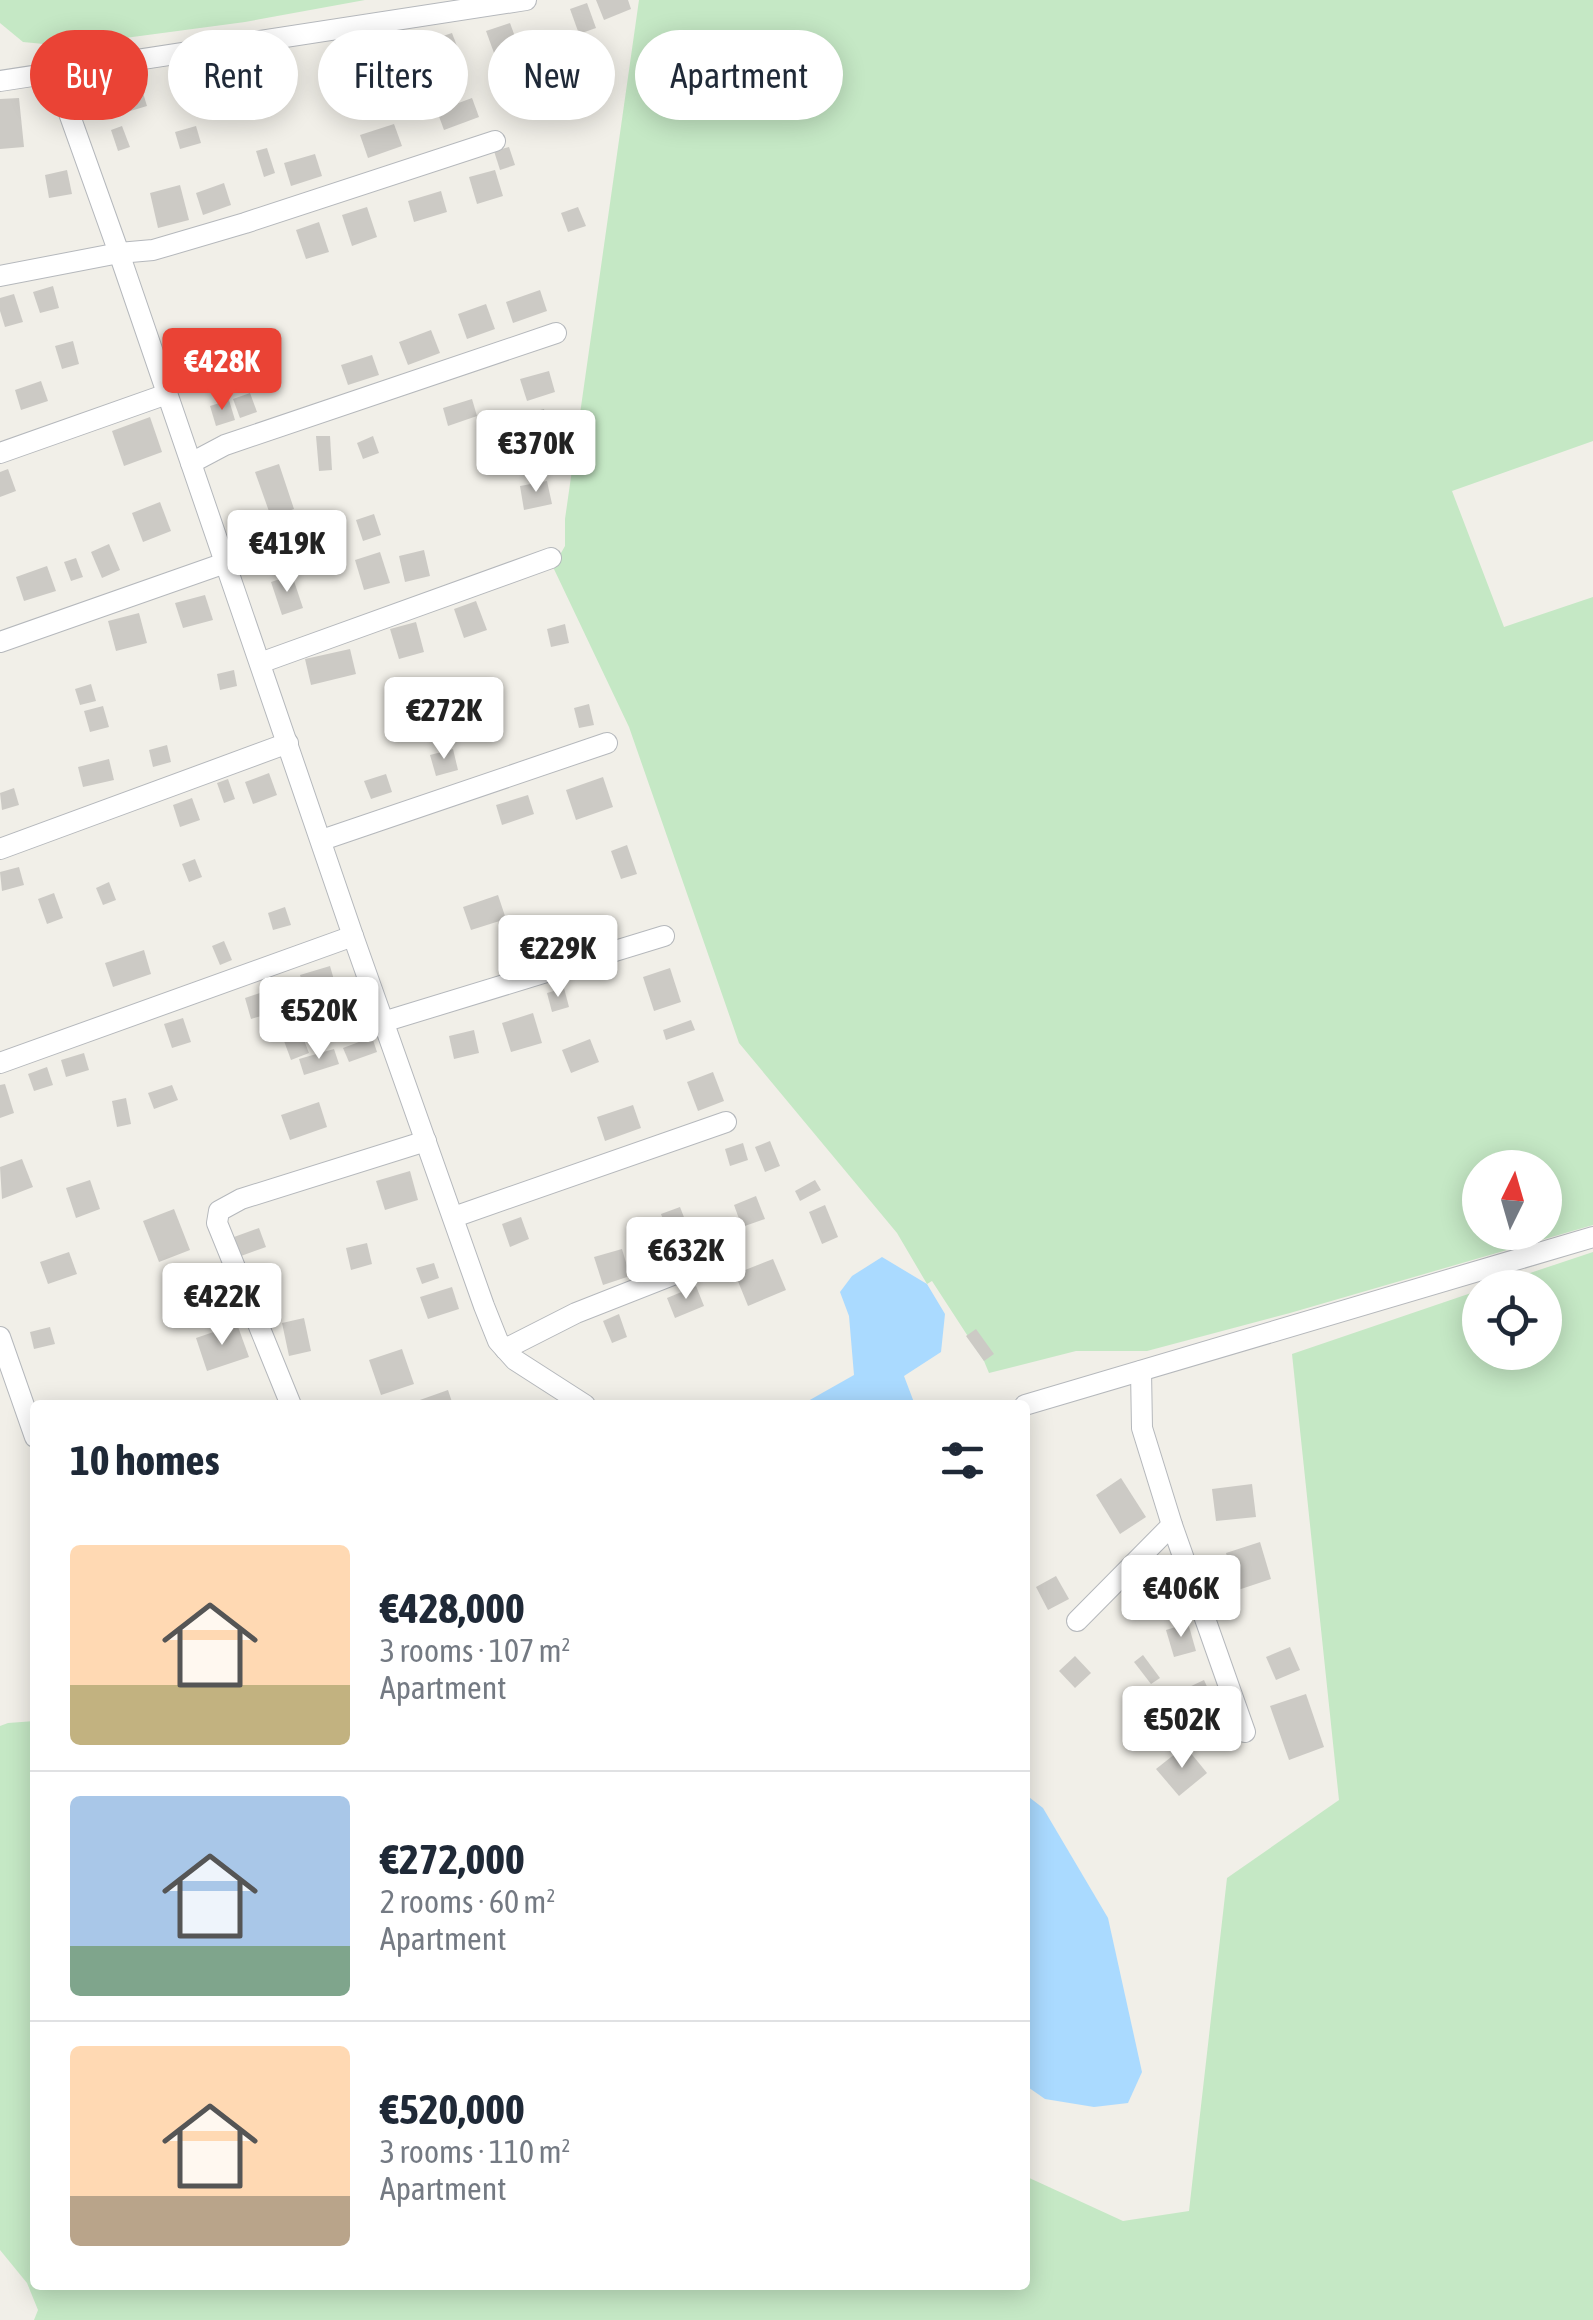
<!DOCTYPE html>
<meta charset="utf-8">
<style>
:root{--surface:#fff;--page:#f6f6f7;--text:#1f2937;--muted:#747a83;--line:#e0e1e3;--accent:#ea4335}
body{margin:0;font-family:"Asap Condensed",sans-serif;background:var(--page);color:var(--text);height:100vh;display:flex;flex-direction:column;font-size:38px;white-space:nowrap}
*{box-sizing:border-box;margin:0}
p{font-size:32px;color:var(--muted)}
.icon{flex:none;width:55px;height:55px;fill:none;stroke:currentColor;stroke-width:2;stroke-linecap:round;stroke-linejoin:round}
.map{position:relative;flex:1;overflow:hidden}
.panel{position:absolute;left:30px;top:1400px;width:1000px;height:890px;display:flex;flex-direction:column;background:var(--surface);border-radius:10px;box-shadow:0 5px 25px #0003}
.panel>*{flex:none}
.hud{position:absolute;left:30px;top:30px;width:1000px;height:90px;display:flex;gap:20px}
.needle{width:65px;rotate:5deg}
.buttons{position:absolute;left:1462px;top:1150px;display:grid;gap:20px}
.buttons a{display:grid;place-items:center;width:100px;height:100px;border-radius:50%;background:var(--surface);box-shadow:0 5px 25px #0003;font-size:50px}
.price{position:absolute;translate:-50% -85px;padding:0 22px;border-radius:10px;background:#fff;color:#222;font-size:32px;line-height:65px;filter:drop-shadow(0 2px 5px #0008)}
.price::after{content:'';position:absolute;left:50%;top:60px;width:30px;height:22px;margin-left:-15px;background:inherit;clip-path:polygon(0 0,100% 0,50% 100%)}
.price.selected{background:var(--accent);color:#fff}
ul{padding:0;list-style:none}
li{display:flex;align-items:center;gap:30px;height:250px;padding:0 40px}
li+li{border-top:2px solid var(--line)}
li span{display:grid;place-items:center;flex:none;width:280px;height:200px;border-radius:10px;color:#555}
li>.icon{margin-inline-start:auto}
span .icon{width:120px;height:120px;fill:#fffc;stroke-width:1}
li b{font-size:42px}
h2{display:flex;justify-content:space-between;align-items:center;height:120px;padding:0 40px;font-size:42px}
.tag{padding:0 35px;border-radius:45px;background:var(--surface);box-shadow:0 5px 25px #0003;font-size:35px;line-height:90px}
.tag.selected{background:var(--accent);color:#fff}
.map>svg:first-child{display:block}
</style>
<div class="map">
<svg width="1593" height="2320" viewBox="0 0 1593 2320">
<rect width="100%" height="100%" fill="#f1efe8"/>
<g fill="#c5e8c5" fill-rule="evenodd">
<polygon points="0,0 365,0 245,22 65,46 23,42 0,23"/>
<path d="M639 0H1593V441L1452 491 1504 627 1593 597V1225L1290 1313 1147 1351H1076L989 1373 984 1361 932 1281 927 1284 897 1233 739 1043 629 727 553 567 565 546V519ZM1480 1168H1545V1232H1480Z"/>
<polygon points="1593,1252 1593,2320 34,2320 38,2310 27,2283 0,2250 0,1726 8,1723 35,1721 35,2285 1025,2285 1025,2176 1123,2221 1189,2211 1227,1878 1339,1800 1292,1354 1480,1290 1480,1352 1545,1352 1545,1288 1488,1287"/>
</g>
<g fill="#aadaff">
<polygon points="882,1257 927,1284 945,1314 941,1352 904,1376 915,1405 793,1405 808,1401 854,1375 849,1316 840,1292 852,1276"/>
<polygon points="1025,1794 1043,1808 1108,1918 1142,2072 1128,2103 1094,2107 1045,2099 1025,2085"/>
</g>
<g fill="#cccac5">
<polygon points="596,0 628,0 631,9 604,20"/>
<polygon points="587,3 596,28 579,34 570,9"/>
<polygon points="510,23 518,45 494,53 486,31"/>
<polygon points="452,33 460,54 426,65 419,44"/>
<polygon points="358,43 366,67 334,79 325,56"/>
<polygon points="592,51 609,98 567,112 550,65"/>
<polygon points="278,60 284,80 256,88 250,68"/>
<polygon points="206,68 214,91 193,98 185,74"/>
<polygon points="139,80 147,106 117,115 108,89"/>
<polygon points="19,98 24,147 0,149 0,99"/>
<polygon points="472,98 479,117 444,130 437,111"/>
<polygon points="394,124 402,146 368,158 360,135"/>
<polygon points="122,126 130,147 118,151 111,130"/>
<polygon points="196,126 201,143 180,149 175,132"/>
<polygon points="509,147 515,165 500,170 494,151"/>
<polygon points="267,148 275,173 264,177 256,151"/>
<polygon points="315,154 322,176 291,186 284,163"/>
<polygon points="67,170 72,194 49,198 45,175"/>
<polygon points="495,170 503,196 477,204 469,177"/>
<polygon points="224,183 231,205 203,215 196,193"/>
<polygon points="180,185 189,220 158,228 150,193"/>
<polygon points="441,191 447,212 414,222 408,201"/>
<polygon points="367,207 377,237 352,246 342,215"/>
<polygon points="578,207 586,226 568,232 561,213"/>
<polygon points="319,222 329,252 306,259 296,230"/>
<polygon points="53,286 59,308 40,313 33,292"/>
<polygon points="540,290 547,311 513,323 506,302"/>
<polygon points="14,294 23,322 5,327 0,311 0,298"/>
<polygon points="486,304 495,329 467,339 458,314"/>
<polygon points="431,330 440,353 408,365 399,342"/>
<polygon points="73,341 79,364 62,369 55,346"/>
<polygon points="208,354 214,375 195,381 188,360"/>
<polygon points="372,355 379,375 348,385 341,365"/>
<polygon points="549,371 555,392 527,401 520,379"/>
<polygon points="41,381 48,401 21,410 15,390"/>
<polygon points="250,393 257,412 240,418 233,399"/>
<polygon points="472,399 477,416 448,426 443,408"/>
<polygon points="229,400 235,420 216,426 210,406"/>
<polygon points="544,409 549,427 519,436 514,417"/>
<polygon points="150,417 162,452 124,466 112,431"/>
<polygon points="316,436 330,436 332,470 319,471"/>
<polygon points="373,436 379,453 363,459 357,443"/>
<polygon points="279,464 294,509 271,517 255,472"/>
<polygon points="8,469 16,491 0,497 0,472"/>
<polygon points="547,481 552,504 524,510 520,486"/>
<polygon points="160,502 171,531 143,542 132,513"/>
<polygon points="374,514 381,535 363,541 356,520"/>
<polygon points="109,544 120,570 102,578 91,552"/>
<polygon points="424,550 430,576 405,582 399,556"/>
<polygon points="380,552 390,583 364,590 355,560"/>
<polygon points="76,558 83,577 71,581 64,562"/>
<polygon points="47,566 56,591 24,601 16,577"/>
<polygon points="292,575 303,608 282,615 271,582"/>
<polygon points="205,595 213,620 183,628 175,603"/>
<polygon points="476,601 487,630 464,638 454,609"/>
<polygon points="139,613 147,643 116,651 108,621"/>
<polygon points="416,622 424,652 399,659 390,629"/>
<polygon points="565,624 569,643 551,647 547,629"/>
<polygon points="350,649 356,674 311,685 305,659"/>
<polygon points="234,670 237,686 220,690 217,674"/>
<polygon points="423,677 430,698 411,704 404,684"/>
<polygon points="91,684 96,701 80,705 75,689"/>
<polygon points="589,704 594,725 579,728 574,708"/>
<polygon points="103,706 109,727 90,732 84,711"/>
<polygon points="167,745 171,762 153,767 149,750"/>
<polygon points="453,749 458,770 436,776 430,755"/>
<polygon points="109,759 114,780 83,787 78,767"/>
<polygon points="269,773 277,795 253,804 245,782"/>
<polygon points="386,774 392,792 371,799 364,781"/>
<polygon points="603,777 613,807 576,820 566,790"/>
<polygon points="228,779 235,799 224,803 217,783"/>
<polygon points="14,788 19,805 2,810 0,793"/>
<polygon points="528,795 534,814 502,825 496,805"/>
<polygon points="192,798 200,820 180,827 173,805"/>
<polygon points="627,845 637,874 621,879 611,851"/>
<polygon points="195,859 202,877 189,882 182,864"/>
<polygon points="19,867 24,885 2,891 0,872"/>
<polygon points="109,882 116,900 103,905 96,888"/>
<polygon points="54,893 63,918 47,924 38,899"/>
<polygon points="498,895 506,919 471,930 463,907"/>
<polygon points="285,907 291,925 273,930 268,913"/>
<polygon points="573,920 578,937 550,946 544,930"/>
<polygon points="224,941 232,960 220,965 212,946"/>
<polygon points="144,950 151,974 113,987 105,963"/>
<polygon points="330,966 338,994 308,1003 300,975"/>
<polygon points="670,968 681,1002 654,1011 643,977"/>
<polygon points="278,987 285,1009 251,1019 245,998"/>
<polygon points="564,988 569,1007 552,1012 547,993"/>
<polygon points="533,1013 542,1043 511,1052 502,1023"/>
<polygon points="183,1018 191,1042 172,1048 164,1024"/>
<polygon points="691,1020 695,1030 666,1040 663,1030"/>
<polygon points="474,1030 479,1053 454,1059 449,1036"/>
<polygon points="302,1035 309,1053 291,1060 284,1041"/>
<polygon points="372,1037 377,1052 349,1062 343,1048"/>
<polygon points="590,1039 599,1062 571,1073 562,1050"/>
<polygon points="334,1049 339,1064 304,1075 299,1059"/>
<polygon points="84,1053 89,1070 66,1077 61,1060"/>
<polygon points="47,1067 53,1085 34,1091 28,1074"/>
<polygon points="713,1072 724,1101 698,1111 687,1082"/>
<polygon points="5,1084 14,1113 0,1118 0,1085"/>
<polygon points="172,1085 178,1100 154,1109 148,1093"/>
<polygon points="126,1098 131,1124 117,1127 112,1101"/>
<polygon points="319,1102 327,1127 290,1140 281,1115"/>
<polygon points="633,1105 641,1128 605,1141 597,1117"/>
<polygon points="770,1141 780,1166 765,1172 755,1147"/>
<polygon points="743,1143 748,1160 730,1166 725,1149"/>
<polygon points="22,1159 33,1187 2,1199 0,1167"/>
<polygon points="410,1171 418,1200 385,1210 376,1181"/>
<polygon points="90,1180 100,1209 76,1218 66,1188"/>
<polygon points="815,1180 821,1190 800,1201 795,1191"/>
<polygon points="756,1196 765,1219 742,1227 734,1205"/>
<polygon points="825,1205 838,1237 822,1244 809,1212"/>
<polygon points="680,1207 687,1225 668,1232 661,1214"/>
<polygon points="174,1209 190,1250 159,1262 143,1221"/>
<polygon points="521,1217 529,1239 510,1247 502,1224"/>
<polygon points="259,1228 266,1247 241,1256 234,1237"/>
<polygon points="367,1243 372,1264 351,1270 346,1248"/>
<polygon points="622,1249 630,1276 603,1285 594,1257"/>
<polygon points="69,1252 77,1274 48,1284 40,1262"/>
<polygon points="773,1259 786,1290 748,1306 735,1274"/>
<polygon points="434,1263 439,1278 422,1284 416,1268"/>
<polygon points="218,1271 230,1307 206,1316 193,1280"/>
<polygon points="696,1286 704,1306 675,1318 667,1298"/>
<polygon points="452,1287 459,1309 428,1319 420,1297"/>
<polygon points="619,1314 627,1337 612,1343 603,1321"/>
<polygon points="304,1318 311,1351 289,1356 282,1323"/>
<polygon points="237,1324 249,1357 207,1371 196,1338"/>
<polygon points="50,1327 55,1344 34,1349 30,1332"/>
<polygon points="976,1329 994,1354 984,1361 966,1336"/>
<polygon points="402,1349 414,1384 381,1395 369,1360"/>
<polygon points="448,1390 453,1405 418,1405 417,1401"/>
<polygon points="1121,1478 1146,1517 1120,1534 1096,1495"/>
<polygon points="1252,1484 1256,1517 1216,1521 1212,1489"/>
<polygon points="1260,1542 1271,1579 1238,1590 1226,1553"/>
<polygon points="1169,1565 1178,1594 1157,1601 1148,1572"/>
<polygon points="1056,1576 1069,1599 1048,1610 1036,1587"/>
<polygon points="1188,1623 1196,1651 1174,1657 1166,1630"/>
<polygon points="1290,1647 1300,1670 1276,1680 1266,1657"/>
<polygon points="1143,1655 1160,1678 1151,1684 1134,1662"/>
<polygon points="1075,1656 1091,1673 1075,1688 1059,1671"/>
<polygon points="1204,1680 1214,1702 1197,1710 1187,1688"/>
<polygon points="1306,1694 1324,1747 1289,1760 1270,1706"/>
<polygon points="1185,1746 1207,1773 1179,1796 1156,1769"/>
</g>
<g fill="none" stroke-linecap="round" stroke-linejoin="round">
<defs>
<g id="street">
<polyline points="55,74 119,253 353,936 484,1306 498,1341 515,1360 585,1405"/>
<polyline points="0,81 526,0"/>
<polyline points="0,276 119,253 153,250 245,223 495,141"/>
<polyline points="0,453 167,394"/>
<polyline points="191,463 225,445 556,333"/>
<polyline points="0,642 225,563"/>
<polyline points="260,663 551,558"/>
<polyline points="322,840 607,743"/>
<polyline points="0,849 288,743"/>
<polyline points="383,1022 664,936"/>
<polyline points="0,1063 353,936"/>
<polyline points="454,1217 726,1122"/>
<polyline points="0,1337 35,1437"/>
<polyline points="505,1349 576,1313 726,1254"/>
<polyline points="1141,1371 1142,1428 1172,1525 1245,1732"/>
<polyline points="291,1405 217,1223 219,1211 241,1199 426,1141"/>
<polyline points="1025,1405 1593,1237"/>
<polyline points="1077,1621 1172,1525"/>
</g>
</defs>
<use href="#street" stroke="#b5b8bc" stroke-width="22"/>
<use href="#street" stroke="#fff" stroke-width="20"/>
</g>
</svg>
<div class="buttons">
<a><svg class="needle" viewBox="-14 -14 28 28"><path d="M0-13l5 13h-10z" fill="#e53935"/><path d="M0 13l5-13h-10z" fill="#747a83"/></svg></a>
<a><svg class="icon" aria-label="locate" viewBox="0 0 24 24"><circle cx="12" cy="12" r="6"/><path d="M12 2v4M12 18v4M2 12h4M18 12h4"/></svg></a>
</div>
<b class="price selected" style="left:222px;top:413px">€428K</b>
<b class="price" style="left:536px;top:495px">€370K</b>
<b class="price" style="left:287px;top:595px">€419K</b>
<b class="price" style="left:444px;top:762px">€272K</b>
<b class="price" style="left:558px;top:1000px">€229K</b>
<b class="price" style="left:319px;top:1062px">€520K</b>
<b class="price" style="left:686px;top:1302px">€632K</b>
<b class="price" style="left:222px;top:1348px">€422K</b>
<b class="price" style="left:1181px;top:1640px">€406K</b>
<b class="price" style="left:1182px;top:1771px">€502K</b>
<div class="hud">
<a class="tag selected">Buy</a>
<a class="tag">Rent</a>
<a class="tag">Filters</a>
<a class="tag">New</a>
<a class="tag">Apartment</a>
</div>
<section class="panel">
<h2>10 homes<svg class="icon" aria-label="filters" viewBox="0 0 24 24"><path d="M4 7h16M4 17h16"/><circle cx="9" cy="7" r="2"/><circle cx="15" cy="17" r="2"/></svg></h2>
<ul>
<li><span style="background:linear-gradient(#ffd9b3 70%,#c2b280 0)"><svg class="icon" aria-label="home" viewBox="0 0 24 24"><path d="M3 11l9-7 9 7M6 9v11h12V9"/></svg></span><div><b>€428,000</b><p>3 rooms · 107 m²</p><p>Apartment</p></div></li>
<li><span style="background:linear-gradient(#a9c7e8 75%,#7fa58c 0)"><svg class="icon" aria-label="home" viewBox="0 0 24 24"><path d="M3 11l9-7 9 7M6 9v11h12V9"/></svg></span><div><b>€272,000</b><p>2 rooms · 60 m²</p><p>Apartment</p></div></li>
<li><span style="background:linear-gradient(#ffd9b3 75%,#b9a48a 0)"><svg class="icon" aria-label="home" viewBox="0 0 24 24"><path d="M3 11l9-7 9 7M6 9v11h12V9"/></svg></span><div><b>€520,000</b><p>3 rooms · 110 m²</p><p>Apartment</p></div></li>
</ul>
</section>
</div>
